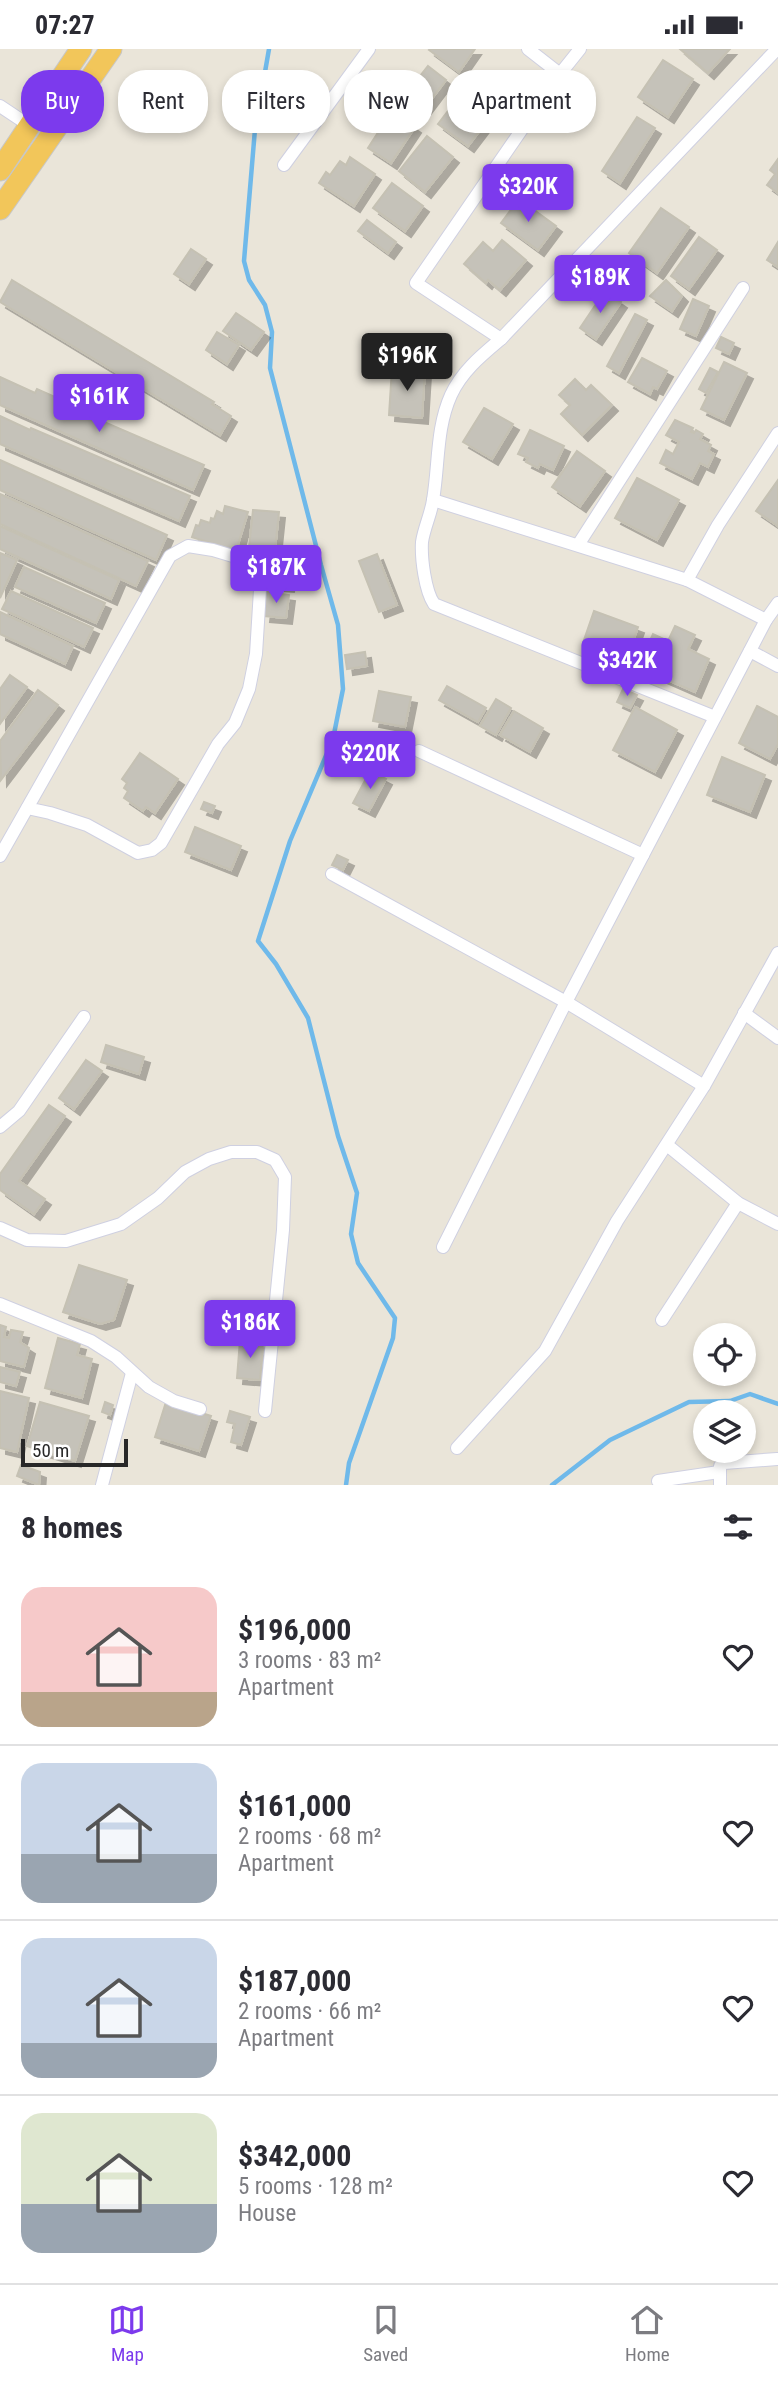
<!DOCTYPE html>
<meta charset="utf-8">
<style>
:root{--surface:#fff;--page:#f7f7f7;--text:#2b2b33;--muted:#7c7c81;--line:#e1e1e2;--accent:#7c3aed}
body{margin:0;font-family:"Roboto Condensed",sans-serif;background:var(--page);color:var(--text);height:100vh;display:flex;flex-direction:column;font-size:26px;white-space:nowrap}
*{box-sizing:border-box;margin:0}
p{font-size:23px;color:var(--muted)}
.icon{flex:none;width:38px;height:38px;fill:none;stroke:currentColor;stroke-width:2;stroke-linecap:round;stroke-linejoin:round}
.map{position:relative;height:1436px;overflow:hidden}
.details{display:flex;flex-direction:column;background:var(--surface);flex:1}
.details>*{flex:none}
.banner{position:absolute;left:21px;top:21px;width:737px;height:63px;display:flex;gap:14px}
.fabs{position:absolute;left:693px;top:1274px;display:grid;gap:14px}
.fabs a{display:grid;place-items:center;width:63px;height:63px;border-radius:50%;background:var(--surface);box-shadow:0 4px 10px #0003;font-size:35px}
.scale{position:absolute;left:21px;bottom:18px;width:107px;box-sizing:border-box;padding-left:7px;border:4px solid #282828;border-top:0;font-size:19px;line-height:24px;white-space:nowrap;color:#282828;-webkit-text-stroke:5px #fff;paint-order:stroke}
.price{position:absolute;translate:-50% -60px;padding:0 16px;border-radius:7px;background:var(--accent);color:#fff;font-size:23px;line-height:46px;filter:drop-shadow(0 2px 4px #0008)}
.price::after{content:'';position:absolute;left:50%;top:42px;width:21px;height:16px;margin-left:-10px;background:inherit;clip-path:polygon(0 0,100% 0,50% 100%)}
.price.current{background:#222;color:#fff}
ul{padding:0;list-style:none}
li{display:flex;align-items:center;gap:21px;height:175px;padding:0 21px}
li+li{border-top:2px solid var(--line)}
li span{display:grid;place-items:center;flex:none;width:196px;height:140px;border-radius:21px;color:#555}
li>.icon{margin-inline-start:auto}
span .icon{width:84px;height:84px;fill:#fffc;stroke-width:1}
li b{font-size:30px}
h2{display:flex;justify-content:space-between;align-items:center;height:84px;padding:0 21px;font-size:30px}
.chip{padding:0 24px;border-radius:28px;background:var(--surface);box-shadow:0 4px 10px #0003;font-size:24px;line-height:63px}
.chip.current{background:var(--accent);color:#fff}
.status{display:flex;justify-content:space-between;align-items:center;height:49px;padding:0 35px;background:var(--surface);direction:ltr}
.status svg{height:19px;fill:currentColor}
.tabs{display:flex;justify-content:space-around;align-items:center;height:98px;border-top:2px solid var(--line);background:var(--surface);font-size:19px;color:var(--muted)}
.tabs a{display:grid;justify-items:center;gap:4px}
.tabs .current{color:var(--accent)}
.map>svg:first-child{display:block}
</style>
<div class="status"><b>07:27</b><svg viewBox="0 0 49 12"><path d="M0 12V9h3v3zM5 12V6h3v6zM10 12V3h3v9zM15 12V0h3v12zM26 1h20v11H26zM47 4h2v5h-2z"/></svg></div>
<div class="map">
<svg width="778" height="1436" viewBox="0 0 778 1436">
<defs>
<filter id="shadow"><feDropShadow dx="6" dy="6" stdDeviation="0" flood-color="#0004"/></filter>
</defs>
<rect width="100%" height="100%" fill="#eae5d9"/>
<g fill="none" stroke-linecap="round" stroke-linejoin="round">
<g stroke="#6fb9ea" stroke-width="4.5">
<polyline points="269,0 255,80 244,212 249,231 265,256 272,283 270,319 321,516 338,576 343,640 333,690 290,792 258,892 276,915 308,969 338,1087 357,1144 351,1185 358,1214 395,1269 393,1289 349,1414 346,1436"/>
<polyline points="552,1436 610,1391 689,1353 730,1352 750,1345 778,1355"/>
</g>
</g>
<g fill="#c5c2b9" stroke="#c5c1b3" stroke-width="2" filter="url(#shadow)">
<polygon points="430,0 475,0 459,23 429,1"/>
<polygon points="680,0 730,0 708,24"/>
<polygon points="663,11 693,30 668,68 638,48"/>
<polygon points="428,17 446,31 421,64 402,50"/>
<polygon points="464,41 494,63 468,97 438,75"/>
<polygon points="392,62 415,78 391,114 368,99"/>
<polygon points="637,68 655,79 620,134 602,122"/>
<polygon points="427,87 453,108 425,143 399,122"/>
<polygon points="350,108 375,125 354,157 319,134 326,123 330,126 340,112 346,116"/>
<polygon points="778,110 778,144 767,136 775,125 770,121"/>
<polygon points="392,134 423,157 405,182 373,159"/>
<polygon points="519,150 556,177 538,201 501,174"/>
<polygon points="661,159 689,178 657,224 629,204"/>
<polygon points="367,171 396,193 388,204 358,182"/>
<polygon points="699,188 717,201 689,240 671,227"/>
<polygon points="502,191 526,211 500,241 488,231 486,234 464,215 483,193 493,202"/>
<polygon points="778,193 778,218 767,211"/>
<polygon points="191,200 206,210 189,235 174,225"/>
<polygon points="12,231 214,353 212,355 231,367 220,386 0,253"/>
<polygon points="666,231 682,247 672,262 650,247"/>
<polygon points="605,242 621,253 596,290 580,279"/>
<polygon points="693,250 709,257 696,287 680,280"/>
<polygon points="236,264 264,283 251,301 223,282"/>
<polygon points="635,265 647,271 619,324 607,317"/>
<polygon points="217,283 239,296 227,315 206,301"/>
<polygon points="721,288 734,294 729,305 716,299"/>
<polygon points="642,309 667,322 657,340 653,338 650,345 628,333"/>
<polygon points="724,313 747,324 724,371 701,360"/>
<polygon points="392,319 425,321 422,369 389,366"/>
<polygon points="710,319 718,323 706,344 699,340"/>
<polygon points="0,328 35,344 37,340 98,367 97,370 204,416 193,441 0,356"/>
<polygon points="575,330 586,341 591,336 612,356 582,386 561,365 570,356 559,346"/>
<polygon points="484,359 513,375 492,410 463,393"/>
<polygon points="0,367 30,381 31,379 190,447 179,472 0,395"/>
<polygon points="675,371 693,379 691,383 694,384 696,381 703,385 700,390 711,396 708,402 714,405 708,418 700,414 692,430 660,414 666,401 673,405 679,393 666,386"/>
<polygon points="530,381 564,397 553,421 540,415 538,419 526,413 528,409 518,405"/>
<polygon points="577,402 605,422 580,457 552,438"/>
<polygon points="0,411 167,486 156,511 0,441"/>
<polygon points="637,429 679,451 657,491 615,469"/>
<polygon points="778,431 778,477 756,462"/>
<polygon points="0,445 148,512 136,537 0,475"/>
<polygon points="225,457 248,463 236,502 192,488 196,476 199,477 201,471 210,474 211,469 214,470 217,462 223,465"/>
<polygon points="253,461 279,463 275,501 249,498"/>
<polygon points="0,477 119,531 111,550 0,500"/>
<polygon points="0,504 17,511 0,549"/>
<polygon points="377,505 397,556 379,563 359,512"/>
<polygon points="24,518 105,554 96,574 15,538"/>
<polygon points="268,522 290,524 288,537 266,535"/>
<polygon points="11,542 93,579 84,598 2,560"/>
<polygon points="267,543 289,546 286,569 264,567"/>
<polygon points="594,562 638,578 627,609 583,594"/>
<polygon points="0,563 73,597 65,615 0,585"/>
<polygon points="675,577 695,586 688,600 709,610 695,643 638,618 653,585 668,592"/>
<polygon points="365,603 367,617 347,620 345,606"/>
<polygon points="10,626 27,638 0,675 0,640"/>
<polygon points="447,637 486,659 478,673 439,651"/>
<polygon points="623,640 637,646 630,659 617,653"/>
<polygon points="38,641 58,656 1,731 0,692"/>
<polygon points="379,642 411,648 405,678 373,672"/>
<polygon points="496,650 511,659 496,686 480,677"/>
<polygon points="757,657 778,668 778,695 770,710 739,694"/>
<polygon points="635,658 677,681 655,723 613,701"/>
<polygon points="514,662 543,679 530,703 500,686"/>
<polygon points="140,704 178,730 155,764 146,758 143,762 124,749 128,742 124,739 127,734 122,730"/>
<polygon points="722,708 765,726 750,763 707,746"/>
<polygon points="370,722 386,730 369,762 353,754"/>
<polygon points="204,753 215,757 212,764 201,760"/>
<polygon points="195,778 241,797 231,821 185,803"/>
<polygon points="337,806 348,811 343,821 332,816"/>
<polygon points="106,996 144,1008 139,1025 101,1013"/>
<polygon points="86,1011 102,1022 74,1060 59,1049"/>
<polygon points="49,1056 65,1067 19,1132 45,1150 34,1165 0,1141 0,1125"/>
<polygon points="79,1216 127,1231 114,1271 100,1275 63,1263"/>
<polygon points="0,1276 6,1278 4,1288 9,1289 11,1281 23,1283 20,1293 29,1299 24,1318 0,1312"/>
<polygon points="58,1289 80,1295 77,1306 92,1310 82,1349 45,1339"/>
<polygon points="240,1291 263,1294 260,1331 237,1329"/>
<polygon points="0,1318 20,1323 16,1337 0,1333"/>
<polygon points="0,1342 29,1349 17,1403 0,1399"/>
<polygon points="40,1353 89,1367 75,1412 27,1397"/>
<polygon points="105,1353 113,1356 110,1366 102,1363"/>
<polygon points="166,1353 211,1367 199,1402 155,1388"/>
<polygon points="230,1362 250,1368 241,1396 231,1393 235,1375 227,1373"/>
<polygon points="21,1416 40,1423 39,1436 17,1427"/>
</g>
<g fill="none" stroke-linecap="round" stroke-linejoin="round">
<defs>
<g id="minor">
<polyline points="528,0 560,25"/>
<polyline points="0,57 30,77"/>
<polyline points="284,116 369,0"/>
<polyline points="501,290 416,234 560,25 580,0"/>
<polyline points="433,451 687,531 766,571"/>
<polyline points="578,496 743,239"/>
<polyline points="687,531 718,476 778,384"/>
<polyline points="750,602 778,617"/>
<path d="M715 668 434 555C425 542 421 509 422 493 424 479 431 465 433 451 439 416 436 379 451 346 462 322 482 306 501 290L777 0"/>
<polyline points="419,702 643,806"/>
<polyline points="0,807 170,507 188,497 213,501 246,511 257,524 260,541 256,605 249,640 235,674 218,695 161,794 152,801 138,804 87,776 50,764 27,759"/>
<polyline points="332,825 566,953 704,1037"/>
<polyline points="744,964 778,989"/>
<polyline points="0,1078 19,1062 84,968"/>
<polyline points="667,1096 738,1154 778,1175"/>
<polyline points="0,1179 27,1191 66,1192 121,1175 158,1149 185,1123 209,1110 231,1103 257,1103 275,1111 285,1128 283,1181 265,1362"/>
<polyline points="443,1198 566,953 766,571 778,554"/>
<polyline points="0,1255 91,1292 116,1308 149,1338 174,1352 200,1360"/>
<polyline points="662,1271 738,1154"/>
<polyline points="457,1399 545,1302 617,1172 704,1037 778,904"/>
<polyline points="658,1432 719,1423"/>
<polyline points="102,1436 132,1324"/>
<polyline points="720,1436 720,1417 724,1414 777,1410"/>
</g>
<g id="trunk">
<polyline points="0,121 81,0"/>
<polyline points="0,160 111,0"/>
</g>
</defs>
<use href="#minor" stroke="#cfd0e1" stroke-width="14"/>
<use href="#trunk" stroke="#c7c7c7" stroke-width="23"/>
<use href="#minor" stroke="#fff" stroke-width="12"/>
<use href="#trunk" stroke="#f2c65a" stroke-width="21"/>
</g>
</svg>
<div class="fabs">
<a><svg class="icon" aria-label="locate" viewBox="0 0 24 24"><circle cx="12" cy="12" r="6"/><path d="M12 2v4M12 18v4M2 12h4M18 12h4"/></svg></a>
<a><svg class="icon" aria-label="layers" viewBox="0 0 24 24"><path d="M12 4l9 5-9 5-9-5zM3 14l9 5 9-5"/></svg></a>
</div>
<div class="scale">50 m</div>
<b class="price" style="left:528px;top:175px">$320K</b>
<b class="price" style="left:600px;top:266px">$189K</b>
<b class="price current" style="left:407px;top:344px">$196K</b>
<b class="price" style="left:99px;top:385px">$161K</b>
<b class="price" style="left:276px;top:556px">$187K</b>
<b class="price" style="left:627px;top:649px">$342K</b>
<b class="price" style="left:370px;top:742px">$220K</b>
<b class="price" style="left:250px;top:1311px">$186K</b>
<div class="banner">
<a class="chip current">Buy</a>
<a class="chip">Rent</a>
<a class="chip">Filters</a>
<a class="chip">New</a>
<a class="chip">Apartment</a>
</div>
</div>
<section class="details">
<h2>8 homes<svg class="icon" aria-label="filters" viewBox="0 0 24 24"><path d="M4 7h16M4 17h16"/><circle cx="9" cy="7" r="2"/><circle cx="15" cy="17" r="2"/></svg></h2>
<ul>
<li><span style="background:linear-gradient(#f6c9c9 75%,#b9a48a 0)"><svg class="icon" aria-label="home" viewBox="0 0 24 24"><path d="M3 11l9-7 9 7M6 9v11h12V9"/></svg></span><div><b>$196,000</b><p>3 rooms · 83 m²</p><p>Apartment</p></div><svg class="icon" aria-label="heart" viewBox="0 0 24 24"><path d="M12 20l-8-8c-3-5 5-10 8-4 3-6 11-1 8 4z"/></svg></li>
<li><span style="background:linear-gradient(#c9d6e8 65%,#9aa5b1 0)"><svg class="icon" aria-label="home" viewBox="0 0 24 24"><path d="M3 11l9-7 9 7M6 9v11h12V9"/></svg></span><div><b>$161,000</b><p>2 rooms · 68 m²</p><p>Apartment</p></div><svg class="icon" aria-label="heart" viewBox="0 0 24 24"><path d="M12 20l-8-8c-3-5 5-10 8-4 3-6 11-1 8 4z"/></svg></li>
<li><span style="background:linear-gradient(#c9d6e8 75%,#9aa5b1 0)"><svg class="icon" aria-label="home" viewBox="0 0 24 24"><path d="M3 11l9-7 9 7M6 9v11h12V9"/></svg></span><div><b>$187,000</b><p>2 rooms · 66 m²</p><p>Apartment</p></div><svg class="icon" aria-label="heart" viewBox="0 0 24 24"><path d="M12 20l-8-8c-3-5 5-10 8-4 3-6 11-1 8 4z"/></svg></li>
<li><span style="background:linear-gradient(#dfe7d0 65%,#9aa5b1 0)"><svg class="icon" aria-label="home" viewBox="0 0 24 24"><path d="M3 11l9-7 9 7M6 9v11h12V9"/></svg></span><div><b>$342,000</b><p>5 rooms · 128 m²</p><p>House</p></div><svg class="icon" aria-label="heart" viewBox="0 0 24 24"><path d="M12 20l-8-8c-3-5 5-10 8-4 3-6 11-1 8 4z"/></svg></li>
</ul>
</section>
<nav class="tabs">
<a class="current"><svg class="icon" aria-label="map" viewBox="0 0 24 24"><path d="M3 6l6-2 6 2 6-2v14l-6 2-6-2-6 2zM9 4v14M15 6v14"/></svg>Map</a>
<a><svg class="icon" aria-label="saved" viewBox="0 0 24 24"><path d="M7 4h10v16l-5-4-5 4z"/></svg>Saved</a>
<a><svg class="icon" aria-label="home" viewBox="0 0 24 24"><path d="M3 11l9-7 9 7M6 9v11h12V9"/></svg>Home</a>
</nav>
